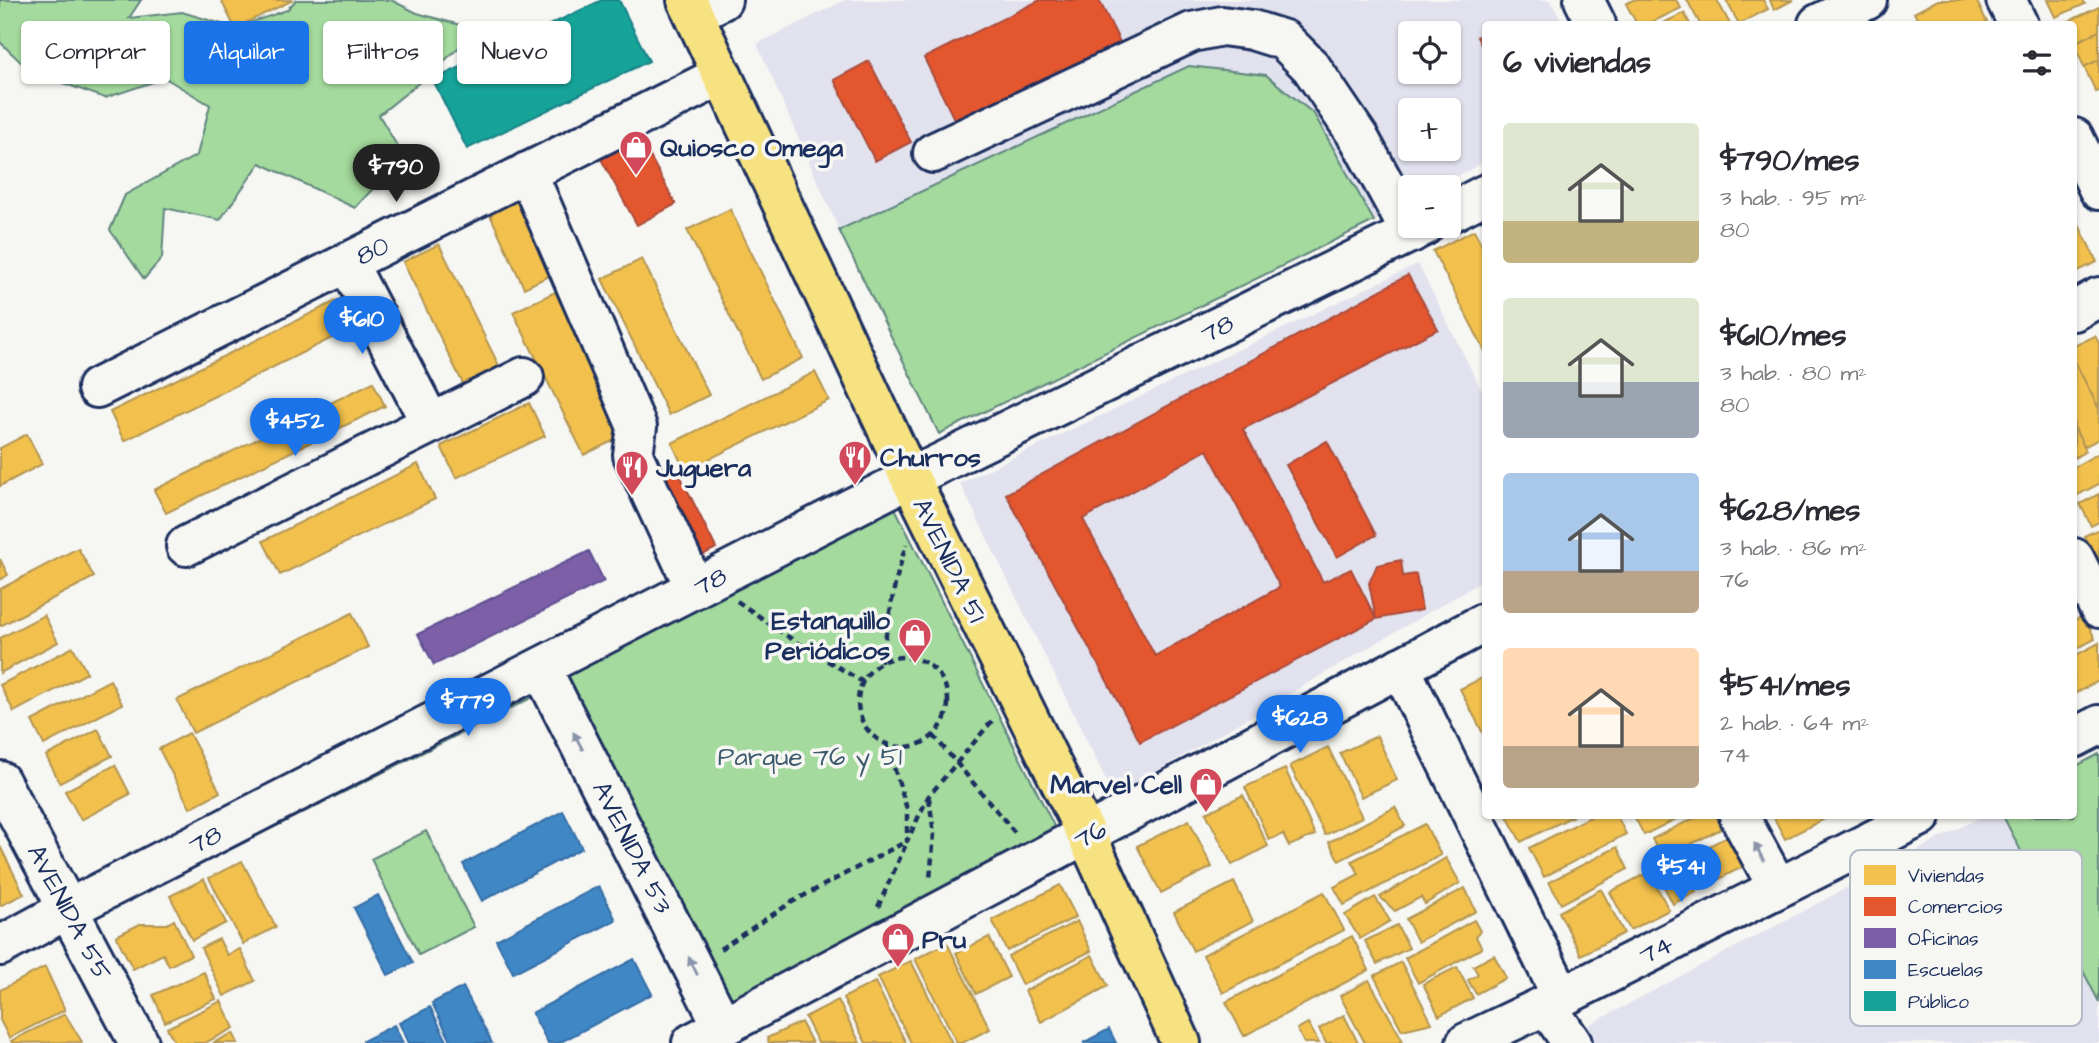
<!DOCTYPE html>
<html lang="es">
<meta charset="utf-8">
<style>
:root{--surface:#fff;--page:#f2f2f3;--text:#2b2b33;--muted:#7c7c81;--accent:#1a73e8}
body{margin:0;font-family:"Architects Daughter",sans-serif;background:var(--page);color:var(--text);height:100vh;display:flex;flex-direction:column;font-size:26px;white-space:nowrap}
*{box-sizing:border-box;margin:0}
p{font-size:23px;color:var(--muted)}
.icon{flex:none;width:38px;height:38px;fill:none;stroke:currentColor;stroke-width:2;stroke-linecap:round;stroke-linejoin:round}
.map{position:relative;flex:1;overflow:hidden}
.sheet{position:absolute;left:1482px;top:21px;width:595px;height:798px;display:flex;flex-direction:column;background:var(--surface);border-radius:7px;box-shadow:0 2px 5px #0004}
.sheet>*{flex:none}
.guide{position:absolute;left:21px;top:21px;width:665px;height:63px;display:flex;gap:14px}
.tools{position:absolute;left:1398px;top:21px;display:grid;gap:14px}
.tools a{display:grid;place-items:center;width:63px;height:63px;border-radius:7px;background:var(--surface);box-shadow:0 2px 5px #0004;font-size:35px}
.price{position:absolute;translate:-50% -60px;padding:0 16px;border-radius:24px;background:var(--accent);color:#fff;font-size:23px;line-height:46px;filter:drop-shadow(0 2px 4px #0008)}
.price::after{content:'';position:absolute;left:50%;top:42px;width:21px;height:16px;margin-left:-10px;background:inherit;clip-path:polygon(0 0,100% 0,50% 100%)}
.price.active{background:#222;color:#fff}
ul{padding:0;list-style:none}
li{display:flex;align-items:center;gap:21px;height:175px;padding:0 21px}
li span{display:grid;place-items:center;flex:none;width:196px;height:140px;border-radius:7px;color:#555}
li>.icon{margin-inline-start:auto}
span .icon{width:84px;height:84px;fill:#fffc;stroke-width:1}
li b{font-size:30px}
h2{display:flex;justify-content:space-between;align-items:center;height:84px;padding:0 21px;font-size:30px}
.pill{padding:0 24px;border-radius:7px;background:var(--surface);box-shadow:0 2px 5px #0004;font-size:24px;line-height:63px}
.pill.active{background:var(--accent);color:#fff}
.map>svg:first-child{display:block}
</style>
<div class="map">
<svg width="2099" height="1043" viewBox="0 0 2099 1043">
<rect width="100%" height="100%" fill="#f6f6f2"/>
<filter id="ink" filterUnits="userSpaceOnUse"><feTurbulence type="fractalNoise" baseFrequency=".0143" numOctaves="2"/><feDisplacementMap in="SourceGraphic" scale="14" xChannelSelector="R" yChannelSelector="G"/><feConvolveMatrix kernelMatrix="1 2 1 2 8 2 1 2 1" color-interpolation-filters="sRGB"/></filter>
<g filter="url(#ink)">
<g fill="#e1e2ee" fill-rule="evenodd">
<path d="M845 0H1550L1563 24H1486V161L1437 187H1410V201L1374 221 1314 114 1189 66 839 230 757 44ZM1410 33H1449V72H1410ZM1410 110H1449V149H1410Z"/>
<polygon points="1418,264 1486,399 1486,579 1114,796 960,483"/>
<polygon points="1982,816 2003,816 2099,1002 2099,1043 1555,1043"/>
</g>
<g fill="#a4da9d" stroke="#60847e" stroke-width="2">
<polygon points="0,0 141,0 129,18 182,12 235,28 287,10 296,0 391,0 417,13 478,30 431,73 379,115 403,156 355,208 260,163 220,220 165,208 162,258 144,279 110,230 125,195 197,155 210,105 165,78 105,98 31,72 0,42"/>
<polygon points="1189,66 1266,75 1314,114 1374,221 939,434 839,230"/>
<polygon points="895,508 1055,828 1049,839 729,1009 562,674 881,510"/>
<polygon points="532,690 535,696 231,849 228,843"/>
<polygon points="2099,754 2099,1002 2003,816 2074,816 2074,767"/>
<polygon points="426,831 474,927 419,955 371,859"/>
</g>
<g fill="#f2c14e" stroke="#b29553" stroke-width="2">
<polygon points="221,0 293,0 235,28"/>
<polygon points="1633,0 1676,0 1681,8 1648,24 1637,24 1626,4"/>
<polygon points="1687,0 1717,0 1730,24 1700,24"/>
<polygon points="1726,0 1763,0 1768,9 1739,24"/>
<polygon points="1770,0 1793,0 1774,10"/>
<polygon points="1938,0 1976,0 1987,22 1982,24 1920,24 1914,13"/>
<polygon points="2048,0 2083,0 2085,4 2056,17"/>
<polygon points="2099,7 2099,31 2074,43 2074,24 2064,23"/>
<polygon points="1684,13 1690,24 1661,24"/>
<polygon points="2099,31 2099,60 2084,67 2074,43"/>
<polygon points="2099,60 2099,91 2096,92 2084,67"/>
<polygon points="514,193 553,274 524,288 486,206"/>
<polygon points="730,209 803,358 761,379 687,230"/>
<polygon points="2074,215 2097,262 2074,273"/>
<polygon points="1474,230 1486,253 1486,353 1433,251"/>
<polygon points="439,244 504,376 468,394 403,262"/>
<polygon points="642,259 709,395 669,415 602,279"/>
<polygon points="555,292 625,435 584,455 513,312"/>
<polygon points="340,299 354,327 124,441 110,412"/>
<polygon points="2095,336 2099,343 2099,409 2074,360 2074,346"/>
<polygon points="2074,360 2099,409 2099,439 2084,447 2074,427"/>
<polygon points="815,372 829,400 685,471 672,443"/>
<polygon points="373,382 385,406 166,513 154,490"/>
<polygon points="529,403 545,436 456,478 441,446"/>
<polygon points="2074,427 2086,451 2074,458"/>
<polygon points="27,434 42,464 0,486 0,448"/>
<polygon points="2099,453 2099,484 2078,495 2074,487 2074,467"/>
<polygon points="418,464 435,499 280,575 263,541"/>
<polygon points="2099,494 2099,522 2091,526 2080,504"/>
<polygon points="2099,529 2099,561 2098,562 2084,536"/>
<polygon points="78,548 94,577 0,626 0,589"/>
<polygon points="0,559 8,575 0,580"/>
<polygon points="352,613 368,647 193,733 177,700"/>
<polygon points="44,615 58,642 0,673 0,638"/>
<polygon points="2084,615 2095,639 2074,650 2074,621"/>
<polygon points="2099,643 2099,681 2074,694 2074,656"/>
<polygon points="73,647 87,673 14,712 0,685"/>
<polygon points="1486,676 1486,739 1460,689"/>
<polygon points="110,680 122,704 44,745 32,721"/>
<polygon points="98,729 112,756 60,783 46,756"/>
<polygon points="189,733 220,792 190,808 159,749"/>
<polygon points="1377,736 1397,780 1361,797 1340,753"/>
<polygon points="1328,747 1362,817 1325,835 1290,766"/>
<polygon points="115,765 130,794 81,820 65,791"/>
<polygon points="1285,769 1315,835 1289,846 1283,834 1269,840 1245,787"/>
<polygon points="1243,795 1268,846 1232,865 1206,813"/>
<polygon points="1395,807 1405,826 1339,861 1329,842"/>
<polygon points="1507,816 1573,816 1521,842"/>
<polygon points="1592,816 1617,816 1626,834 1544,877 1529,848"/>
<polygon points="1634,816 1682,816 1644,835"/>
<polygon points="1698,816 1716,816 1723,828 1662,859 1652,839"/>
<polygon points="1773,816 1830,816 1785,839"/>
<polygon points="1189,820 1212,867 1161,893 1137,846"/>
<polygon points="1425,824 1441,855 1344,905 1334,887 1359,874 1352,861"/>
<polygon points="1734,833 1750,863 1700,889 1684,859"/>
<polygon points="0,846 24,894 0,906"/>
<polygon points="1617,847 1628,869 1561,904 1549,882"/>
<polygon points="1446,858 1460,883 1425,904 1421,897 1395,911 1380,897"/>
<polygon points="1680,860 1696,892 1673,904 1657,873"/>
<polygon points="242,861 276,927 243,944 209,878"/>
<polygon points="1649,872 1669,910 1630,930 1610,892"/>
<polygon points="204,879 226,923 192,940 170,896"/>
<polygon points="1234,882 1253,921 1193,951 1174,912"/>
<polygon points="1060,885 1076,917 1007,951 992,920"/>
<polygon points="1465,888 1476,911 1418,942 1406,919"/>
<polygon points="1601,889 1624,933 1581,955 1559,912"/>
<polygon points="1324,892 1344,930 1223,993 1203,955"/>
<polygon points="1375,897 1390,921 1360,939 1345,915"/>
<polygon points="174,920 191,955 169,966 163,954 133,969 116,936 140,924 167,924"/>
<polygon points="1474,920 1480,931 1476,937 1482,948 1418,983 1405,958"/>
<polygon points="1077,921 1091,951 1022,985 1008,956"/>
<polygon points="1397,925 1409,948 1377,964 1365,941"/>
<polygon points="1352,936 1369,970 1244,1036 1226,1002"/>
<polygon points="989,937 1009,977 976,994 956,953"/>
<polygon points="219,939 227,955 240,949 255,981 224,996 201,948"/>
<polygon points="947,943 990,1029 962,1043 957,1043 915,959"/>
<polygon points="1092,955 1108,986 1041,1022 1025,991"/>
<polygon points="1494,955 1506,978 1476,994 1468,980 1478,974 1473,966"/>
<polygon points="911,961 952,1043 911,1043 878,977"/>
<polygon points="1401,962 1432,1023 1402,1030 1374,976"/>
<polygon points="45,967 65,1010 9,1038 0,1020 0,990"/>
<polygon points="1457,967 1473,998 1439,1016 1423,984"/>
<polygon points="204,972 216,999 165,1022 153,995"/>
<polygon points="1369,980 1403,1041 1399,1043 1365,1043 1340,996"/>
<polygon points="875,982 906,1043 866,1043 843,998"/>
<polygon points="838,1000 860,1043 818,1043 805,1017"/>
<polygon points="221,1001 234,1028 205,1043 175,1043 167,1028"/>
<polygon points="65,1014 82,1042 12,1043 11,1041"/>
<polygon points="1344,1015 1358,1043 1326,1043 1319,1029"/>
<polygon points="801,1022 812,1043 769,1043 767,1038"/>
<polygon points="1308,1023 1319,1043 1304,1043 1297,1029"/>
<polygon points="233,1033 238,1043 213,1043"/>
</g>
<g fill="#e4572e" stroke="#a84b3c" stroke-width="2" fill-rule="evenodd">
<polygon points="1040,0 1099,0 1121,44 957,125 924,58"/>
<polygon points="1486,32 1486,54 1477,37"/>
<polygon points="869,61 911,142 875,161 834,80"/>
<polygon points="635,129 676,204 637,225 596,150"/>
<path d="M1408 275 1438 329 1243 429 1323 582 1351 569 1376 619 1140 742 1006 494ZM1207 450 1280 587 1155 656 1083 519Z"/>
<polygon points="1327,441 1376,535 1337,557 1286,465"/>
<polygon points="674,463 716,548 699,557 656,472"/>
<polygon points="1401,560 1403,576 1416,574 1422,610 1376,619 1369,583 1377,565"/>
</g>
<polygon fill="#7b5ea7" stroke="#5e5091" stroke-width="2" points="589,551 604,581 434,665 418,634"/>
<g fill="#3f88c5" stroke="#346da6" stroke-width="2">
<polygon points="563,811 582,848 482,901 463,864"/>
<polygon points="599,886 616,920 513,973 496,940"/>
<polygon points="378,895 413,963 388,975 354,908"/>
<polygon points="634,959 652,994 559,1043 548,1043 532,1013"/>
<polygon points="463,987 492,1043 452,1043 432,1003"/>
<polygon points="430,1007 448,1043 409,1043 399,1023"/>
<polygon points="394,1025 403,1043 364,1043 363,1041"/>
<polygon points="1109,1029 1116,1043 1083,1043"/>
</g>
<polygon fill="#17a398" stroke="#188087" stroke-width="2" points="602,0 619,0 649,61 467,149 433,80"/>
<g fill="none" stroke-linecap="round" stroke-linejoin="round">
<defs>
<g id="minor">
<polyline points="1584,0 1596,24"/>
<polyline points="2006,0 2018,24"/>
<polyline points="694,14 722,0"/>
<polyline points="1818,24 1867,0"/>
<polyline points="2074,138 2099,190"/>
<polyline points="933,153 1192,32 1222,26 1252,30 1284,40 1311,67 1359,138 1411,233"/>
<polyline points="527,172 637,427 633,455 695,588"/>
<polyline points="1449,213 1486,194"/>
<polyline points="347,262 430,422"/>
<polyline points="2074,311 2099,297"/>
<polyline points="97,388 722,75"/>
<polyline points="186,546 524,377"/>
<polyline points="2074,558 2099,608"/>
<polyline points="1400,667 1562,997"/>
<polyline points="541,668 723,1027"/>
<polyline points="2074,738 2099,725"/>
<polyline points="0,781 139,1043"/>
<polyline points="1739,816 1778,888"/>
<polyline points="0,946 68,909 910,478 1424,226"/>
<polyline points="1546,1005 1572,1043"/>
<polyline points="692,1043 1486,622"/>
<polyline points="1466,1043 1546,1005 1921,816"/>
</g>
<polyline id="major" points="687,0 910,478 1087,836 1181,1043"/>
</defs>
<use href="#minor" stroke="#1b2f5e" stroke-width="44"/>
<use href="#major" stroke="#1b2f5e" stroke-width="44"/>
<g stroke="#1b2f5e" stroke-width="4.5" stroke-dasharray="7 5" stroke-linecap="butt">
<polyline points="737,601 796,642 863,682"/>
<circle cx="903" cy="702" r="45"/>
<polyline points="881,662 895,584 906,544"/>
<polyline points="933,735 1017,835"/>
<polyline points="887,745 907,809 907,841 928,797 992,721"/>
<polyline points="929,798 934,834 930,879"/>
<polyline points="878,907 907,842"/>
<polyline points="720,949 792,902 907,841"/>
</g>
<use href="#minor" stroke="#f6f6f2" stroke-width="38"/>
<use href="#major" stroke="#f7e281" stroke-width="38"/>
</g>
<defs><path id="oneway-solid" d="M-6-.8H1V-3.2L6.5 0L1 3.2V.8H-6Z" transform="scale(1.75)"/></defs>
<g fill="#8892a8">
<use href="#oneway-solid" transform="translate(578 741) rotate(-118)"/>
<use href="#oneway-solid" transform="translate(1759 852) rotate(-118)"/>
<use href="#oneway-solid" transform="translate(693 966) rotate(-116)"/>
</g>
</g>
<defs>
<symbol id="shop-pin" viewBox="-11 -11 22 30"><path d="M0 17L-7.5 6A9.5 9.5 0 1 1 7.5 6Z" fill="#d1495b" stroke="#f6f6f2"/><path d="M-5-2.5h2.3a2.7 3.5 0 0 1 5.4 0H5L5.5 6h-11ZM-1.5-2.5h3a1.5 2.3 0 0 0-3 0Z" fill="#fff"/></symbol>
<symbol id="restaurant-pin" viewBox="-11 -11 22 30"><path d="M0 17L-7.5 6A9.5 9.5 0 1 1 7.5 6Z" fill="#d1495b" stroke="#f6f6f2"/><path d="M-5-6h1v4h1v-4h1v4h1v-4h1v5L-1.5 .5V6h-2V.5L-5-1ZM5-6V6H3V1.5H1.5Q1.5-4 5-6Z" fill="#fff"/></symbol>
</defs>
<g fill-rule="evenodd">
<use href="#shop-pin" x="617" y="128" width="38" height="52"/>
<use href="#restaurant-pin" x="836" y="438" width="38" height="52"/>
<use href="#restaurant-pin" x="613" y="448" width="38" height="52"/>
<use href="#shop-pin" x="896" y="616" width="38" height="52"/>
<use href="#shop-pin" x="1187" y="765" width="38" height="52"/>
<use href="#shop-pin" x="879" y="920" width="38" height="52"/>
</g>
<g text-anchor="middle" stroke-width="7" stroke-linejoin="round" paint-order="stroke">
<g font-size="26" font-weight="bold" fill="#1b2f5e" stroke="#f6f6f2" text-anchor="start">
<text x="660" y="156">Quiosco Omega</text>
<text x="880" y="466">Churros</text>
<text x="656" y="476">Juguera</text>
<text x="890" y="629" text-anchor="end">Estanquillo<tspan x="890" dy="30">Periódicos</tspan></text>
<text x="1182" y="793" text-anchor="end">Marvel Cell</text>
<text x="922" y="948">Pru</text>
</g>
<g font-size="26" fill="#1b2f5e" stroke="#f6f6f2">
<text transform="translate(372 250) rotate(-27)" y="9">80</text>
<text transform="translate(1217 328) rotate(-26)" y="9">78</text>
<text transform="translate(950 560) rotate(64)" y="9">AVENIDA 51</text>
<text transform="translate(710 581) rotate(-27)" y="9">78</text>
<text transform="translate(1090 834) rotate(-28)" y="9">76</text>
<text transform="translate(205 839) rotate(-27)" y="9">78</text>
<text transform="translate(633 847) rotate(63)" y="9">AVENIDA 53</text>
<text transform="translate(70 912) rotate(62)" y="9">AVENIDA 55</text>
<text transform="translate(1656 949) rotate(-27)" y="9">74</text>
</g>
<g font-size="26" fill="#3d5a6e" stroke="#f6f6f2">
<text x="810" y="765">Parque 76 y 51</text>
</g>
</g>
<rect x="1850" y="850" width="232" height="176" rx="10" fill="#f6f6f2" stroke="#b4bac6" stroke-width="2"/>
<rect x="1864" y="865" width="32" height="20" fill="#f2c14e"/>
<rect x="1864" y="897" width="32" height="19" fill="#e4572e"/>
<rect x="1864" y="928" width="32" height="20" fill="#7b5ea7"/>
<rect x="1864" y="960" width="32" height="19" fill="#3f88c5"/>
<rect x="1864" y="991" width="32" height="20" fill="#17a398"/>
<g font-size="19" fill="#1b2f5e">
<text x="1908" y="882">Viviendas</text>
<text x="1908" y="913">Comercios</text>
<text x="1908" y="945">Oficinas</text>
<text x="1908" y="976">Escuelas</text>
<text x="1908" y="1008">Público</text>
</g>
</svg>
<div class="tools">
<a><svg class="icon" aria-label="locate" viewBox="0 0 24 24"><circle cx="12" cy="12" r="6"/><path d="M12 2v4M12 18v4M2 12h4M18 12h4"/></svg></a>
<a>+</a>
<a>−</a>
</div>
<b class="price active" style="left:396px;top:204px">$790</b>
<b class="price" style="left:362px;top:356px">$610</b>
<b class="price" style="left:295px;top:458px">$452</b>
<b class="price" style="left:468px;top:738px">$779</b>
<b class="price" style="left:1300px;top:755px">$628</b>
<b class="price" style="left:1681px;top:904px">$541</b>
<div class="guide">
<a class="pill">Comprar</a>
<a class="pill active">Alquilar</a>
<a class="pill">Filtros</a>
<a class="pill">Nuevo</a>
</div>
<section class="sheet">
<h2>6 viviendas<svg class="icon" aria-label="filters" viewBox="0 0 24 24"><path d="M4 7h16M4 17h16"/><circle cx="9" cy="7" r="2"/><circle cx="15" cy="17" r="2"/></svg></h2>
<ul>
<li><span style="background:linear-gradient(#dfe7d0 70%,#c2b280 0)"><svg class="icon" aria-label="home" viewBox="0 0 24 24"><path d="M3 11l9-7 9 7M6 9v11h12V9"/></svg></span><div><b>$790/mes</b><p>3 hab. · 95 m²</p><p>80</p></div></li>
<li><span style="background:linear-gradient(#dfe7d0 60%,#9aa5b1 0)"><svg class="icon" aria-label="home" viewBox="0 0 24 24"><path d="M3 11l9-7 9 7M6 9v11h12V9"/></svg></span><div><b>$610/mes</b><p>3 hab. · 80 m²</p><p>80</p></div></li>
<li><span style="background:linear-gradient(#a9c7e8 70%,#b9a48a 0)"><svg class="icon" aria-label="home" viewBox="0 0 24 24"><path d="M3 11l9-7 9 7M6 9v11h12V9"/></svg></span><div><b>$628/mes</b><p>3 hab. · 86 m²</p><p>76</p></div></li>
<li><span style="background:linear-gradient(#ffd9b3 70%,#b9a48a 0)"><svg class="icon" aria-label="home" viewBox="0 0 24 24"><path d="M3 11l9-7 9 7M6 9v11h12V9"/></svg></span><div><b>$541/mes</b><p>2 hab. · 64 m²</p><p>74</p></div></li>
</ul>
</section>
</div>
